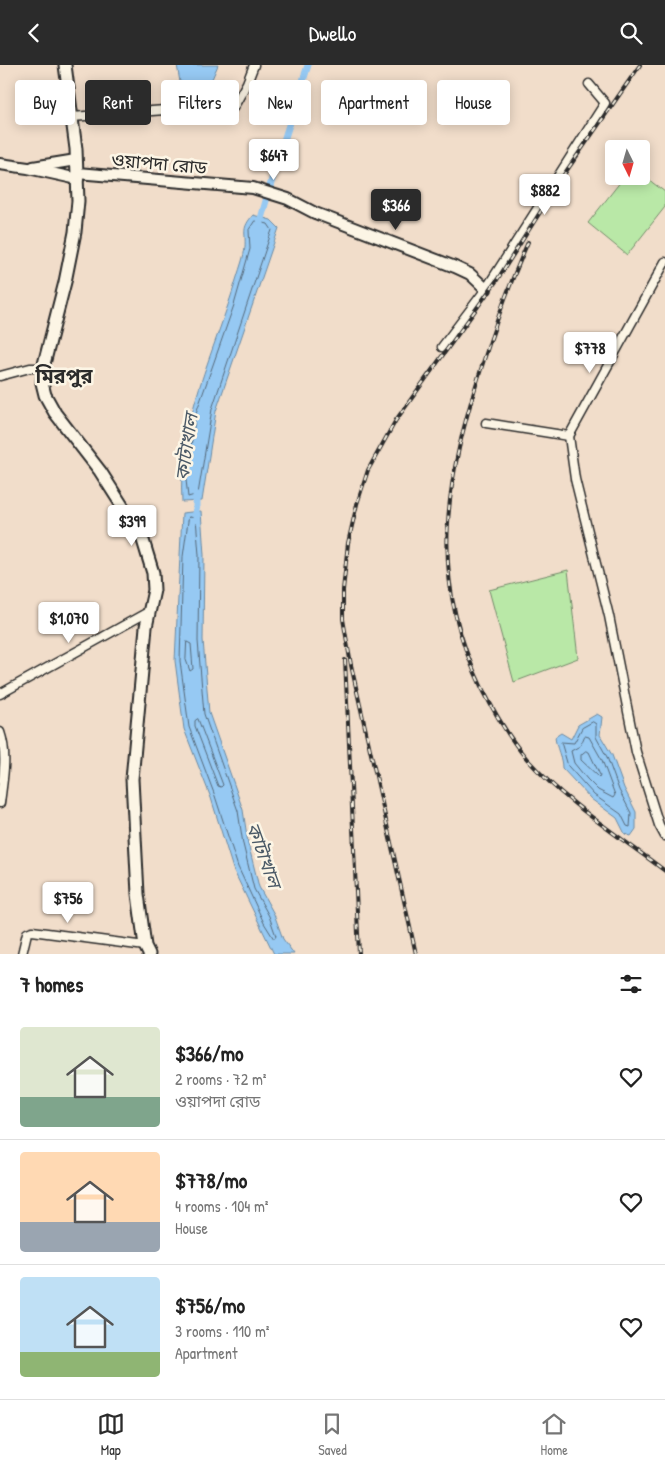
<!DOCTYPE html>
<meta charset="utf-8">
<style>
:root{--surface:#fff;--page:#f6f6f6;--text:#222;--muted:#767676;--line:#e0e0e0;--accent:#2b2b2b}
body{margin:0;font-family:"Patrick Hand","Noto Sans Bengali",sans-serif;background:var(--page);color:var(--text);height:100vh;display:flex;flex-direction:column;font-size:19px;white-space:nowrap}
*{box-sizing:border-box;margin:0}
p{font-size:16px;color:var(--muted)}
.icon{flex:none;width:28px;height:28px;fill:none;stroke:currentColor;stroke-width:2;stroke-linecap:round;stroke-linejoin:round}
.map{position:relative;height:889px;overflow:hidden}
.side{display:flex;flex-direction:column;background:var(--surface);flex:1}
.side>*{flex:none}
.hud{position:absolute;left:15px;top:15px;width:635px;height:45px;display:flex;gap:10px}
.needle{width:32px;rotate:175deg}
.controls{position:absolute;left:605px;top:75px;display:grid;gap:10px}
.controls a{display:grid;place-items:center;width:45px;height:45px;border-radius:5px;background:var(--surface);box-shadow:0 2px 12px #0003;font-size:25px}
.price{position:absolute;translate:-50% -42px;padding:0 11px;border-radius:5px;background:#fff;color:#222;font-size:16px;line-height:32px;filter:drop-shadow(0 1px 2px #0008)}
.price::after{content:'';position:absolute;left:50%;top:30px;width:15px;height:11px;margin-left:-8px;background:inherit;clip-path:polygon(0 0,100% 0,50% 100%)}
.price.active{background:var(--accent);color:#fff}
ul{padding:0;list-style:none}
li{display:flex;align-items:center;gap:15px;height:125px;padding:0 20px}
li+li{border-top:1px solid var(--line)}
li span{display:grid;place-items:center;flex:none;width:140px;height:100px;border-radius:5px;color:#555}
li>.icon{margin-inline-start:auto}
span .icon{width:60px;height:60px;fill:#fffc;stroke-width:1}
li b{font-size:21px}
h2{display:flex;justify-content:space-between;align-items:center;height:60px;padding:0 20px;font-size:21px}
.tag{padding:0 18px;border-radius:5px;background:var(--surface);box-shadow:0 2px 12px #0003;font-size:18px;line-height:45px}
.tag.active{background:var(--accent);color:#fff}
header{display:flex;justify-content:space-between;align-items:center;height:65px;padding:0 20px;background:var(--accent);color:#fff;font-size:22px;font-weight:600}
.tabs{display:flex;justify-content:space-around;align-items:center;height:70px;border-top:1px solid var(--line);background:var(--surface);font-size:14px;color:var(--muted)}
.tabs a{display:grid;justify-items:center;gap:2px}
.tabs .active{color:var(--accent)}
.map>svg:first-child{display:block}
</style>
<header><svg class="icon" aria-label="back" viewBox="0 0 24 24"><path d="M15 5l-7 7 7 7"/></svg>Dwello<svg class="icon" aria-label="search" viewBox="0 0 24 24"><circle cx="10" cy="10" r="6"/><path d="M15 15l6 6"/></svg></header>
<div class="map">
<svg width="665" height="889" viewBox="0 0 665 889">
<rect width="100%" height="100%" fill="#f1ddca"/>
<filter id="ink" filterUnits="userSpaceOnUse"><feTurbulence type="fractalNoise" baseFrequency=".02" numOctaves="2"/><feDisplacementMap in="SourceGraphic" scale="10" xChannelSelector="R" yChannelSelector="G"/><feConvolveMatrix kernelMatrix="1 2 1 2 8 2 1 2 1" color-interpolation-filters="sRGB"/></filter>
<g filter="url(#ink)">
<g fill="#b9e8a7" stroke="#728a69">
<polygon points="641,109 665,127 665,142 627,190 588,158 625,111 641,111"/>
<polygon points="568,505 578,593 514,617 489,525"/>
</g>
<g fill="#96c9f3" stroke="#6b8aa3">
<path d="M177 0H218L212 14C201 19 191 19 180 17Z"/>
<path d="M253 150 271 155 279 163 216 346 202 436 182 437C177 358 215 286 237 212 240 202 244 192 245 182 246 166 241 164 253 150Z"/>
<polygon points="201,446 204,490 203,575 209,648 243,745 248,778 259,822 274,849 283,874 294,889 274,889 233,804 211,733 184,664 175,596 182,448"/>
<path d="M597 649 602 652 600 670 612 690 624 723 636 747V764L631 771 625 769 617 753 591 734 562 703C562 692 556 683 555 672L561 668 571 674 578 660Z"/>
</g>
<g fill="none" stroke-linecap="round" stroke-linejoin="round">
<g stroke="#566a7b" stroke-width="1">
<polygon points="255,156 268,159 272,165 212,344 198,429 188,432 186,415 196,348 234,240 250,184 249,165"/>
<polygon points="189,452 196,453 199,490 198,576 204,649 238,746 243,779 254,824 269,851 276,871 274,874 264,858 238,802 215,731 189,662 180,596 183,492"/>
<polygon points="187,577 191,579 193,604 190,606 186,595"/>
<polygon points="198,654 223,720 221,722 218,721 195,661 195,656"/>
<polygon points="593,657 596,659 596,672 607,692 619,725 631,748 630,762 627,761 621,749 594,730 568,701 561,677 574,678 582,663"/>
<polygon points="585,671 589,672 602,695 615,730 613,733 598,725 587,714 574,698 571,686 580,681"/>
<polygon points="586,686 589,687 600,710 599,712 581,695 581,690"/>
</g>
<g stroke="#96c9f3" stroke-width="7">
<polyline points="259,161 274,107 308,0"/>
<polyline points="196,429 196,455"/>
</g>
<defs>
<g id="minor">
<polyline points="72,52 205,42 233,43 247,18 254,0"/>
<polyline points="442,282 486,224 605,38 589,19"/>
<polyline points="0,311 30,303 43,303"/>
<polyline points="486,358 569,371 665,197"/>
<polyline points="569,371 575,414 609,551 636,687 659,760 665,771"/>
<polyline points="0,629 148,547"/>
<path d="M0 667C8 690 3 713 0 738"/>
<polyline points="22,889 27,868 32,866 145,881"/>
</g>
<g id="tertiary">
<polyline points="0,99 28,103 78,114"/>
<polyline points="33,102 76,95"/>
<polyline points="77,108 253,123 288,134 315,148 455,202 470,209 486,224"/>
</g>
<polyline id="secondary" points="65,0 76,84 78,136 75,167 65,217 43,303 42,318 45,330 55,348 100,406 142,472 153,508 154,525 146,562 132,714 138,829 145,881 149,889"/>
</defs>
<use href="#minor" stroke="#2b2b2b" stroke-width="11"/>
<use href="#tertiary" stroke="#2b2b2b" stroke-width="14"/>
<use href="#secondary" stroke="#2b2b2b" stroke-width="15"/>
<use href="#minor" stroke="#fcf5e5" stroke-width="8"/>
<use href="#tertiary" stroke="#fcf5e5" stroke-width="10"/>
<use href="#secondary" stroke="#fcf5e5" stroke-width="11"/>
<defs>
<g id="rail">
<path d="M528 177C510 218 495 259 482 301 446 413 427 511 481 621 494 647 508 672 527 694 567 739 618 770 665 806"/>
<polyline points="345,595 359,889"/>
<polyline points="416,889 351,600 343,554 343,525 348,478 357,439 368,405 396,355 497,215 565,108 640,0"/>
</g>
</defs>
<use href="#rail" stroke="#2b2b2b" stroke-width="4"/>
<use href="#rail" stroke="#fcf5e5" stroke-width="2" stroke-dasharray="5.5" stroke-linecap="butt"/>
</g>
</g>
<g text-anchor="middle" stroke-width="5" stroke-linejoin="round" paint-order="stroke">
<g font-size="18" fill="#2b2b2b" stroke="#fcf5e5">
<text transform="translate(159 99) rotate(5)" y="6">ওয়াপদা রোড</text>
</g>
<g font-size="19" font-style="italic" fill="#4b5a67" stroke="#fcf5e5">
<text transform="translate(186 382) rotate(-82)" y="7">কাটাখাল</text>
<text transform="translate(264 790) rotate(70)" y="7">কাটাখাল</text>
</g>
<g font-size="20" font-weight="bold" fill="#2b2b2b" stroke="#fcf5e5">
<text x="64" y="318">মিরপুর</text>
</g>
</g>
</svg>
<div class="controls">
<a><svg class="needle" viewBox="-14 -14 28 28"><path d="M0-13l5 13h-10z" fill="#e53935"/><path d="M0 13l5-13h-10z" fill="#767676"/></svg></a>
</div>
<b class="price" style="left:274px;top:116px">$647</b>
<b class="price" style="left:545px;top:151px">$882</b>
<b class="price active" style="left:396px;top:166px">$366</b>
<b class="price" style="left:590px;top:309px">$778</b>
<b class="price" style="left:132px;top:482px">$399</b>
<b class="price" style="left:69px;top:579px">$1,070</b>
<b class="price" style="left:68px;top:859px">$756</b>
<div class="hud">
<a class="tag">Buy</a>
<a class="tag active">Rent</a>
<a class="tag">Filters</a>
<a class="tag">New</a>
<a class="tag">Apartment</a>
<a class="tag">House</a>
</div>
</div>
<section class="side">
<h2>7 homes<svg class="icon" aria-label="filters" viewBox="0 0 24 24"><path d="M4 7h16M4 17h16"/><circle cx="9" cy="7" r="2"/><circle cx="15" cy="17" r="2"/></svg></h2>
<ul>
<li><span style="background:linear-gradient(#dfe7d0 70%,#7fa58c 0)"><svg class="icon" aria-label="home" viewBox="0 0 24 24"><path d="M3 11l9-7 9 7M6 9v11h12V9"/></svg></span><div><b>$366/mo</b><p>2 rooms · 72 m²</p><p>ওয়াপদা রোড</p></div><svg class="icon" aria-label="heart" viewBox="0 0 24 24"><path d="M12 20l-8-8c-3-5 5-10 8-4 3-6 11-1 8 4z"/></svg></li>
<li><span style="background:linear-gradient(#ffd9b3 70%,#9aa5b1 0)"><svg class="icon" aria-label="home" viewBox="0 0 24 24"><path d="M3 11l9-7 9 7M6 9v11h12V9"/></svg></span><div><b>$778/mo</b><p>4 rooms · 104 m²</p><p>House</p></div><svg class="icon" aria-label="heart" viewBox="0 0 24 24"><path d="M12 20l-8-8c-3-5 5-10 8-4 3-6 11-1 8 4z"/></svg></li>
<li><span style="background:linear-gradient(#bfe0f5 75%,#8fb573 0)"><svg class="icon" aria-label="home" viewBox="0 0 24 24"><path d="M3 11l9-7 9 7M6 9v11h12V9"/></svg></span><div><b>$756/mo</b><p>3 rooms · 110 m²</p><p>Apartment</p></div><svg class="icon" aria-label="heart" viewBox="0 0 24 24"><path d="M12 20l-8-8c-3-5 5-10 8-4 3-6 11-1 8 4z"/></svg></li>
</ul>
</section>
<nav class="tabs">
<a class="active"><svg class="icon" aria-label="map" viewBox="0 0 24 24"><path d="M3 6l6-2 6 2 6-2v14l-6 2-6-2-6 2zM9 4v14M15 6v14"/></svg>Map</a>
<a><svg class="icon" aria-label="saved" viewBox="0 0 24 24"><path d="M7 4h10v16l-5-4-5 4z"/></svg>Saved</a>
<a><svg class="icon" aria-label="home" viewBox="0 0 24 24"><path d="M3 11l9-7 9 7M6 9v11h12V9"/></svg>Home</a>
</nav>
